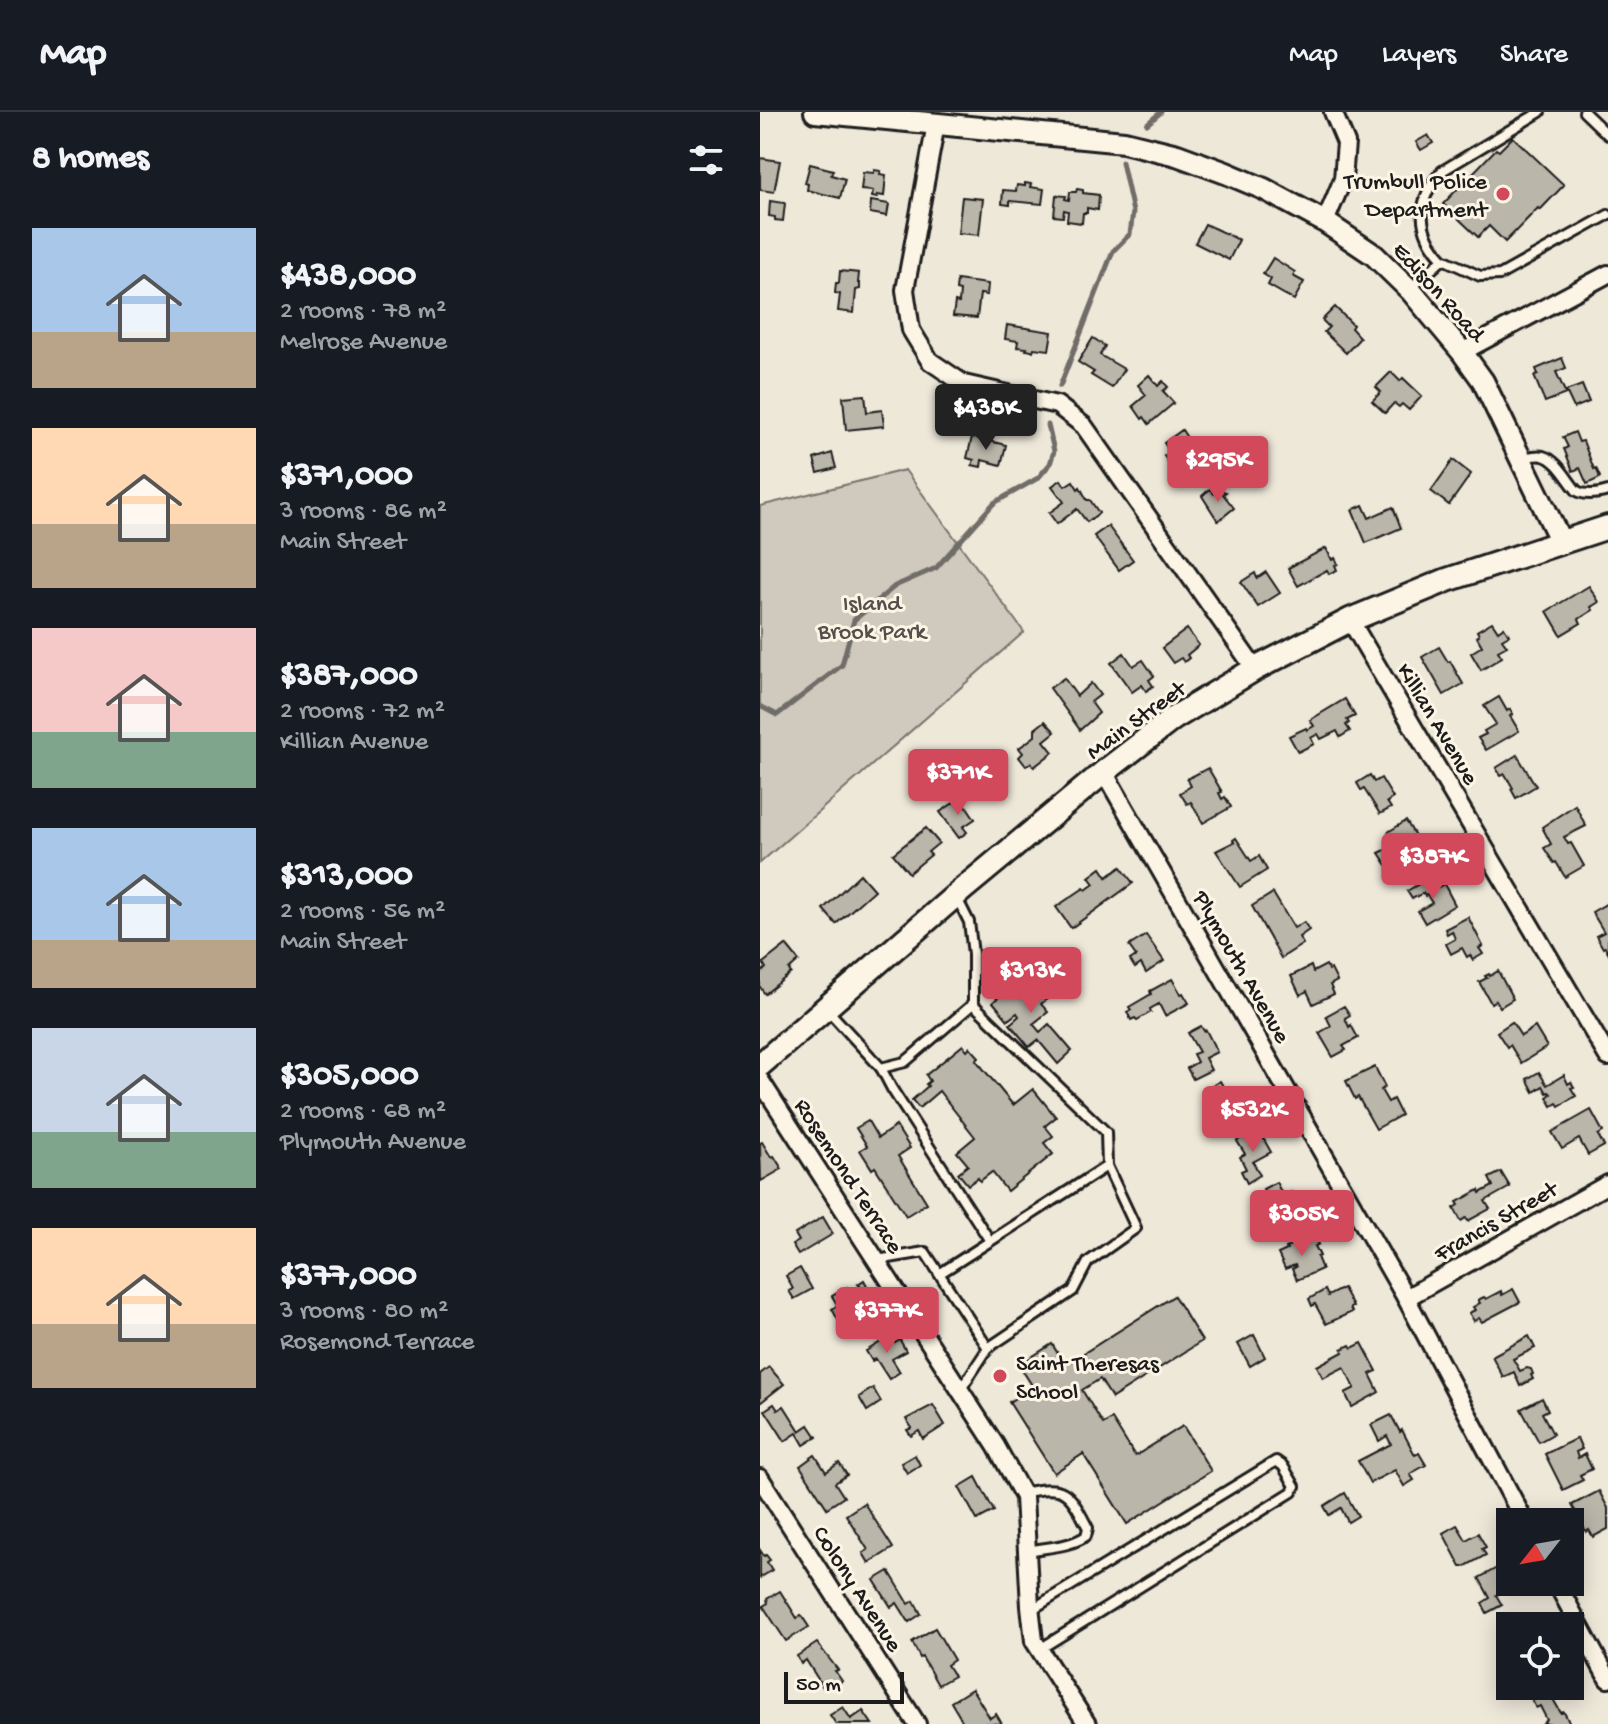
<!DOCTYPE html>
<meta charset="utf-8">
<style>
:root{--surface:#171b24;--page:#20242c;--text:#f1f3f6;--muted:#9ea1a6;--line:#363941;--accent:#d1495b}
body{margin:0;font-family:"Gochi Hand",sans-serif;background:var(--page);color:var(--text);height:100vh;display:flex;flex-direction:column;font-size:30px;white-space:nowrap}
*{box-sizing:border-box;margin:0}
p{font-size:26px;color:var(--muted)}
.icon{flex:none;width:44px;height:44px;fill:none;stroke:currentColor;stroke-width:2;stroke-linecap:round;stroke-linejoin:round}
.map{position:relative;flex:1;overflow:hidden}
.sheet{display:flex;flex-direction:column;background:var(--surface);width:760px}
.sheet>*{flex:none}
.needle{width:52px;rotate:239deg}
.controls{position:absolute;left:736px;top:1396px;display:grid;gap:16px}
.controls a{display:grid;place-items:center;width:88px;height:88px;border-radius:0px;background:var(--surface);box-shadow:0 4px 20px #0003;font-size:40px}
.scale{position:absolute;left:24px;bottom:20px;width:120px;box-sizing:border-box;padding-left:8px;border:4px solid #1c1c1c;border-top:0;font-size:22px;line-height:28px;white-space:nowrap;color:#1c1c1c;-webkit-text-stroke:6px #fcf5e5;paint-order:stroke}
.price{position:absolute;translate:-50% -68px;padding:0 18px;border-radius:8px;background:var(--accent);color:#fff;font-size:26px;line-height:52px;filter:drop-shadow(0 2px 4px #0008)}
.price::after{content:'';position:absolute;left:50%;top:48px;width:24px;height:18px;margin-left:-12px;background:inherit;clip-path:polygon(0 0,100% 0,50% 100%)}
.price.current{background:#222;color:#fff}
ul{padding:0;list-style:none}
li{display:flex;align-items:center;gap:24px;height:200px;padding:0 32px}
li span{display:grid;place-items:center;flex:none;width:224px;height:160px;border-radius:0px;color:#555}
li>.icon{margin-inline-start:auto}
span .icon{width:96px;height:96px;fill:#fffc;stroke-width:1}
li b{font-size:34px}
h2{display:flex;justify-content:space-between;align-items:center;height:96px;padding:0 32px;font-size:34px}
header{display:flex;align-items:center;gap:48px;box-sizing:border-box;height:112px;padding:0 40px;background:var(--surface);border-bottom:2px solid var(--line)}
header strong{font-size:38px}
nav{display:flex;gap:44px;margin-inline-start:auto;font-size:28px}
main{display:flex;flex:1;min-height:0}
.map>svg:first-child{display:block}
</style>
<header>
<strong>Map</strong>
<nav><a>Map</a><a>Layers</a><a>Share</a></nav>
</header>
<main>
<section class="sheet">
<h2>8 homes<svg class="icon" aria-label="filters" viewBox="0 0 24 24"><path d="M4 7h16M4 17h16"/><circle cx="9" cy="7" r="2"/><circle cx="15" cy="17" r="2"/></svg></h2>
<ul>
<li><span style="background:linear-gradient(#a9c7e8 65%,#b9a48a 0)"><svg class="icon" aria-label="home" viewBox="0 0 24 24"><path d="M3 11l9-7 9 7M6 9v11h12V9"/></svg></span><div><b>$438,000</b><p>2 rooms · 78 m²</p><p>Melrose Avenue</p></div></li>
<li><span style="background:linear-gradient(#ffd9b3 60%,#b9a48a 0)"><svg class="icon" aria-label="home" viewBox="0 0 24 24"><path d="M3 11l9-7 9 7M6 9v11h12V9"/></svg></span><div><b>$371,000</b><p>3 rooms · 86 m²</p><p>Main Street</p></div></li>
<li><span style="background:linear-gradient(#f6c9c9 65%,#7fa58c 0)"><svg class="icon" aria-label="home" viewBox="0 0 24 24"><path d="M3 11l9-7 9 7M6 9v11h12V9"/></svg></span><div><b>$387,000</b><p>2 rooms · 72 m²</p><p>Killian Avenue</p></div></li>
<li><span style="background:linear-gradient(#a9c7e8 70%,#b9a48a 0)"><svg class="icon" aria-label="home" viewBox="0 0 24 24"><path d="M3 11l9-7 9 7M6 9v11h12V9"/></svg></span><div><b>$313,000</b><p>2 rooms · 56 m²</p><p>Main Street</p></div></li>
<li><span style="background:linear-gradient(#c9d6e8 65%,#7fa58c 0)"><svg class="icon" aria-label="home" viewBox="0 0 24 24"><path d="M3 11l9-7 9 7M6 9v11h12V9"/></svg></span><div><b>$305,000</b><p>2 rooms · 68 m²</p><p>Plymouth Avenue</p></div></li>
<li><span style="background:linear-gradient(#ffd9b3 60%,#b9a48a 0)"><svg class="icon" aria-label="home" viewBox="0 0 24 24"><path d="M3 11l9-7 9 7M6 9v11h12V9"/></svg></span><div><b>$377,000</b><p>3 rooms · 80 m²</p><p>Rosemond Terrace</p></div></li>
</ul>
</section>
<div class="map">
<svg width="848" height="1612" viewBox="0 0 848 1612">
<rect width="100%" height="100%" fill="#eee8d9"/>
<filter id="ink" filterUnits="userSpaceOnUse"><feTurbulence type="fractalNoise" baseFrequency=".0125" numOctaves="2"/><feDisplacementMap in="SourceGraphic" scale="16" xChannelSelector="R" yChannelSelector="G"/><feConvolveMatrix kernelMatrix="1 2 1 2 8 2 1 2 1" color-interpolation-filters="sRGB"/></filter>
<g filter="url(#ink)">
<polygon fill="#cfcabd" stroke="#76736c" stroke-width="2" points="145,358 264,520 0,751 0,394"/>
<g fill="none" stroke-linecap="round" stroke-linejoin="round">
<g stroke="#6f6c67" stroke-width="5">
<polyline points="387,12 401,0"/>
<polyline points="300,274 353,139 370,122 373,100 362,50"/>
<polyline points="0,594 17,603 82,553 94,508 135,474 176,456 234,391 278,366 290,352 294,339 288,313"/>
</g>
</g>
<g fill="#bab6aa" stroke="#1c1c1c" stroke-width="2">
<polygon points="668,23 673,31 661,38 656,30"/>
<polygon points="753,25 804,73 780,98 778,96 745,130 729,114 718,125 683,92 736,37 739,39"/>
<polygon points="0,46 20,49 14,80 0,78"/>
<polygon points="50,52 73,58 71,63 85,67 80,86 47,78 48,72 45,71"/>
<polygon points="114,58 121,59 120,62 126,63 124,84 117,83 117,86 112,85 113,79 101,78 103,60 114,61"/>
<polygon points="265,71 271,72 270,75 284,77 282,92 250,89 250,93 242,92 243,78 256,79 257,73 265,74"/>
<polygon points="317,77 323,78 323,81 339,83 338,98 327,96 327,101 323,101 322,111 307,109 308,99 304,98 303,105 294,104 296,83 306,84 305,87 309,88 310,80 316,80"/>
<polygon points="202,85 223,87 219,123 198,121"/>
<polygon points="10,89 25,91 23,109 15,108 15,105 9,104"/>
<polygon points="111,89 129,92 127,104 110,101"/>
<polygon points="445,112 479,128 469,148 435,131"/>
<polygon points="513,146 535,160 533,164 544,170 534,188 508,173 511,167 503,162"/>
<polygon points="80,159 99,161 98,171 100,171 100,177 96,178 94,201 78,199 80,182 75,181 76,171 79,171"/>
<polygon points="197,168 228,172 227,183 220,182 217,206 193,204 195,190 199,191 200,179 196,178"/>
<polygon points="575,195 593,213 591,216 600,226 586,241 564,220 569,215 562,208"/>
<polygon points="247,213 292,220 289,238 274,236 273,239 266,238 267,236 257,235 258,229 245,227"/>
<polygon points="333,226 345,234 340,243 364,257 352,276 331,263 334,260 318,250"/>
<polygon points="802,246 806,256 796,260 806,282 785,290 774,264 778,262 776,257"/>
<polygon points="631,260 640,269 643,266 662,284 649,298 642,292 639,295 634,291 625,301 612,289 621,280 616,275"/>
<polygon points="389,263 398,274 403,269 408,275 403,279 414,291 389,312 384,305 382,307 373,294 386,283 378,273"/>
<polygon points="822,273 829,290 814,296 806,279"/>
<polygon points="105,283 107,300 122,298 124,314 86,318 83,285"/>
<polygon points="422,318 435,338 429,342 436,353 423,362 418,355 414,358 404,344 410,340 404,331"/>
<polygon points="815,320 819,330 823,329 834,357 836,356 840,365 838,367 827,372 820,356 813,359 804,337 808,335 803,325"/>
<polygon points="212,325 246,333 241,353 222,348 221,355 212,353 214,348 207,346"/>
<polygon points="72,341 76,356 58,361 54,347"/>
<polygon points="475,347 483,358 469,368 461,356"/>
<polygon points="693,348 711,362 689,393 671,379"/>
<polygon points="301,368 305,374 313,369 318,377 320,375 327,388 330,388 339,401 327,410 317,397 297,412 289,401 304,390 292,374"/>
<polygon points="450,377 454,382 460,378 466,380 463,382 474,396 458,409 442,384"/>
<polygon points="603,393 609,406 633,395 641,416 606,431 592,398"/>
<polygon points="348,414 373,448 359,458 334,424"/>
<polygon points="566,436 572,448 575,446 578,452 575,453 577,458 569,462 567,458 538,474 528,456"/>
<polygon points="506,460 520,481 498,495 481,470 495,461 497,466"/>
<polygon points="829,474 839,490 831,495 833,498 819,507 821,511 801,523 787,499"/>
<polygon points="732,510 738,519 744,515 749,523 742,527 747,534 738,539 742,545 721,558 711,541 722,534 717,525 719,523 717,519"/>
<polygon points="427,517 439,533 427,543 429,546 424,550 421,546 413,551 402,536"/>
<polygon points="679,535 688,550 690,549 703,572 684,583 662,545"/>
<polygon points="364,541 373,554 383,548 394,564 389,568 393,574 386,579 382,573 372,580 351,551"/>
<polygon points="304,566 317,584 331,571 340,583 331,590 339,601 320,618 290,576"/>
<polygon points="739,585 747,599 750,597 753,602 750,604 759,619 726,638 718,626 726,622 724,619 736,612 724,594"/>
<polygon points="585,587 595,604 587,608 589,611 586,613 590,619 580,625 577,619 561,627 558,622 551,626 554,632 538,640 529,624 546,616 547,618 554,614 550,608"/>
<polygon points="285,609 295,620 284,629 293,640 274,655 271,651 266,654 259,645 263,641 259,636 275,624 275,617"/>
<polygon points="757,643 776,674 756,686 751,677 753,676 745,662 741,664 736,656"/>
<polygon points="448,656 462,680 459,681 462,687 465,685 471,695 443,711 431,690 427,692 420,681 431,674 427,667"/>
<polygon points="610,663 614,670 621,666 633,686 627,690 631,696 620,702 604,677 601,678 597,671"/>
<polygon points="201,686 215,707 203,715 207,720 199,726 180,700"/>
<polygon points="815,693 826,714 804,725 808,732 811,731 824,754 805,765 796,750 794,751 784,736 791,732 782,715"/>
<polygon points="646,709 662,735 645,748 642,743 627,753 619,741 636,733 628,720"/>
<polygon points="166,716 179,731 168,740 171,743 149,761 133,742"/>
<polygon points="476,726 491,749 499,744 507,758 480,775 456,739 474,730 473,728"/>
<polygon points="361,755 373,771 311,816 296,795 324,776 326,778 334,772 329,765 341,756 347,765"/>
<polygon points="100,762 114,778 76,812 63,797"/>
<polygon points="664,769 670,780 684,772 695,793 665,811 658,799 672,791 667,783 665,784 663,781 652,787 647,779"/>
<polygon points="513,781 534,816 544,810 549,818 539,825 543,832 521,846 492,794"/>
<polygon points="846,792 848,796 848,840 845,835 843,836 836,824 844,820 832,800"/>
<polygon points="708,805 723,834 719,836 723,842 713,848 710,843 707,845 702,836 691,842 686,832 695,827 692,819 687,822 685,817"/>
<polygon points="386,823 404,849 386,861 381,852 375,856 370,848 376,844 369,834"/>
<polygon points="26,833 39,849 29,858 31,861 5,882 0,875 0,862 6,856 3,851"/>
<polygon points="566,853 569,858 571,857 577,869 570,873 574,882 553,892 547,879 540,883 531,864 551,854 553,860"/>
<polygon points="270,859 291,884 281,892 288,900 273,912 280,920 289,912 312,939 298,952 278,928 269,935 250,912 259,904 257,901 248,908 233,890 256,869 255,868 262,865"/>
<polygon points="738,859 753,887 740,895 736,888 731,891 719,870 727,866 725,864 729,862 730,864"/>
<polygon points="412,867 421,882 423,881 429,891 405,904 399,892 390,897 391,900 377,908 375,906 371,908 367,900 371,898 369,895 391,882 390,879"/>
<polygon points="584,894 590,903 585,906 589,915 591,913 598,926 583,934 586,938 573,945 559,921 571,914 566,904"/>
<polygon points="752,910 761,924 775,915 787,935 761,951 750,933 747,935 737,920"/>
<polygon points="441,914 444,919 446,918 457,940 445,946 451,958 433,967 427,956 437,950 433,942 439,940 428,921"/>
<polygon points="203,933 207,938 210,935 219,945 216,948 253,993 273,977 296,1005 285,1014 293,1024 284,1031 293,1042 247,1079 232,1060 220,1069 218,1066 208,1073 198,1061 208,1053 197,1040 215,1025 179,979 159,996 152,988 168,974 166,972 170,969 166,963"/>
<polygon points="615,955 625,975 621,978 628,990 633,987 641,1003 616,1017 598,985 595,987 586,969"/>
<polygon points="779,960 787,973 804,963 808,972 811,970 814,975 811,976 816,984 799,994 797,991 792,994 787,985 791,982 789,980 787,981 783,974 774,980 767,967"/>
<polygon points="460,969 468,983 478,978 489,1000 464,1011 457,997 466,992 462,984 455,988 448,976"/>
<polygon points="831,998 843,1020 838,1023 844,1034 828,1043 819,1027 802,1037 792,1020"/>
<polygon points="108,1009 118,1026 136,1014 150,1036 138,1044 167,1091 146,1104 115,1055 112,1057 100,1038 107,1034 96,1016"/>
<polygon points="498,1017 511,1040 493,1050 500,1063 487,1071 481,1059 486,1057 480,1045 485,1042 477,1029"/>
<polygon points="2,1030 11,1045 14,1044 22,1057 1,1069 0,1031"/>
<polygon points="741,1060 750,1075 725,1089 730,1097 708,1109 706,1106 701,1109 694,1096 699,1093 697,1090 719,1078 720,1081 733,1074 729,1066"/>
<polygon points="516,1070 523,1084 531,1080 541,1099 519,1111 513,1100 519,1096 516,1089 510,1092 503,1077"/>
<polygon points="63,1105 73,1122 38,1143 32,1133 39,1129 35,1122"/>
<polygon points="554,1123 559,1132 555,1134 560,1144 557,1145 562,1157 537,1168 532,1157 536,1155 535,1153 525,1157 518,1142 527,1138 526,1136"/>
<polygon points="40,1156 52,1177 34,1187 29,1179 33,1177 26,1164"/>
<polygon points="104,1168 114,1187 109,1190 112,1195 98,1203 96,1199 78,1208 72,1197 78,1194 72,1184 87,1175 90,1180 100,1174 98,1172"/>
<polygon points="583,1176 593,1195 590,1196 592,1200 566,1212 555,1192 552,1194 549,1187 565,1178 568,1184"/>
<polygon points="753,1177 760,1190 722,1210 719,1206 714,1209 709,1201 715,1198 713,1195 720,1191 718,1188 724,1185 726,1187 741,1179 742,1183"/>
<polygon points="414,1184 442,1229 352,1286 340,1267 322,1278 343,1312 352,1307 375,1344 423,1314 451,1359 367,1412 323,1342 294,1361 249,1290 273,1275 259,1253 292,1232 305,1253"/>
<polygon points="494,1223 505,1245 490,1254 478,1232"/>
<polygon points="131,1224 135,1231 140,1228 146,1239 132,1247 140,1260 129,1267 116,1247 112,1249 106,1239"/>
<polygon points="769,1224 775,1236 753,1247 760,1259 767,1256 771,1257 773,1262 771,1263 773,1267 760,1274 754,1260 743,1265 732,1244"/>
<polygon points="602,1231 617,1259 610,1262 619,1280 592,1295 585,1281 595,1276 584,1255 563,1266 557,1254 583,1240 582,1237 590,1233 592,1236"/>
<polygon points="9,1255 24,1272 0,1291 0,1262"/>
<polygon points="113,1276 121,1290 107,1299 99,1285"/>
<polygon points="782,1286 788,1298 782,1301 793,1322 779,1330 761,1297"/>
<polygon points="14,1292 18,1298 24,1294 40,1319 49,1313 57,1325 44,1333 37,1321 25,1329 5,1298"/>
<polygon points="173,1293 185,1313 163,1327 159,1319 151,1324 147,1318 152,1316 146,1307"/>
<polygon points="631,1303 640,1320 642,1318 655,1343 659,1341 666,1353 650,1362 654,1368 644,1374 635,1358 610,1371 598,1349 631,1332 627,1324 619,1329 611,1313"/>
<polygon points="817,1326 822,1337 816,1340 818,1346 825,1342 832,1357 820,1363 823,1368 803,1378 785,1342"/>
<polygon points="55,1343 66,1360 79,1351 87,1363 75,1371 84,1385 67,1396 40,1354"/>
<polygon points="155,1343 160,1353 147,1361 141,1351"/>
<polygon points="216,1365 234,1399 217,1408 199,1375"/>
<polygon points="839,1379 848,1396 848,1417 833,1425 829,1418 826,1420 812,1393"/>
<polygon points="585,1381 598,1404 588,1410 581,1396 569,1403 564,1394"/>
<polygon points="104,1391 133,1436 109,1451 103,1441 108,1438 86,1403"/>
<polygon points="697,1413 706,1428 718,1421 726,1435 722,1437 726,1443 704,1455 701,1455 683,1421"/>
<polygon points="0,1438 4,1444 6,1443 10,1448 7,1450 12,1458 0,1466"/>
<polygon points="737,1456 742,1464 744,1463 747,1468 744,1469 749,1477 736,1483 742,1493 727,1501 722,1491 730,1486 719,1466"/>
<polygon points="129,1459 149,1492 154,1489 161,1502 149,1510 137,1491 131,1495 114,1468"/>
<polygon points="20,1479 37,1506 41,1503 49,1515 26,1529 3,1494 8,1491 7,1487"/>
<polygon points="175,1516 194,1548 187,1553 194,1564 178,1573 162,1545 160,1546 152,1530"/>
<polygon points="57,1531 78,1558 75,1559 82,1569 73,1575 71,1570 63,1575 46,1548 41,1552 37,1544"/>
<polygon points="212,1577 230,1606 236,1602 242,1612 209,1611 204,1612 191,1590"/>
<polygon points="789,1580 801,1601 804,1600 810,1612 783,1612 787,1608 780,1594 776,1596 772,1589"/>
<polygon points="83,1595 91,1607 103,1599 112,1612 76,1612 70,1603"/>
</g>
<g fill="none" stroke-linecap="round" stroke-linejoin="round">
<defs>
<g id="service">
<polyline points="824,0 848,23"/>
<path d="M683 147C656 119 656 87 682 59L780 0"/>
<polyline points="650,177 683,147 720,164 740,163 848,103"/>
<path d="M763 346C769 345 777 342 783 344 797 347 808 369 817 379 826 384 838 382 848 379"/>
<polyline points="196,784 209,810 213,842 213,892 346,1020 347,1054 376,1116 328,1150 313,1179 228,1236 201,1277"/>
<polyline points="66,896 121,956 145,950 213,892"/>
<polyline points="121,956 132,977 230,1129"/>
<polyline points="117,1148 165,1140 228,1236"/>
<polyline points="179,1162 347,1054"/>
<path d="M262 1381C306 1372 308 1378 328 1416L326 1424C310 1435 287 1435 268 1439"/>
<polyline points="271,1498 516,1349 523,1354 535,1374 532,1380 280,1537"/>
</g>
<g id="minor">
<polyline points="176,12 145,178 151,218 170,249 204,272 297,293 324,314 495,557"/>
<polyline points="565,110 583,67 586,31 573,0"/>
<polyline points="702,240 848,162"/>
<polyline points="590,508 848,945"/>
<polyline points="344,660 646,1186 765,1410"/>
<polyline points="0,968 236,1334 264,1385 270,1494 274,1529 327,1612"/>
<polyline points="646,1186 848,1072"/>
<polyline points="0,1366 157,1612"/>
<polyline points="796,1470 848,1567"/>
</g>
<polyline id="tertiary" points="55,0 364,30 417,43 466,61 504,77 565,110 614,143 651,179 702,240 723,269 801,430"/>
<polyline id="secondary" points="0,953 203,777 344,660 414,606 495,557 590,508 687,468 848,415"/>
</defs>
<use href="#service" stroke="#1c1c1c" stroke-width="14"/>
<use href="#minor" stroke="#1c1c1c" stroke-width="22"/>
<use href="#tertiary" stroke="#1c1c1c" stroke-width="26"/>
<use href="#secondary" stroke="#1c1c1c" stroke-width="28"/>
<use href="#service" stroke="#fcf5e5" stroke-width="8"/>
<use href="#minor" stroke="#fcf5e5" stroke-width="16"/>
<use href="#tertiary" stroke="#fcf5e5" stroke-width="20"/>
<use href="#secondary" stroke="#fcf5e5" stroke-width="22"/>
</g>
</g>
<g fill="#d1495b" stroke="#fcf5e5" stroke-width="3">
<circle cx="743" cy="82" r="8"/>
<circle cx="240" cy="1264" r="8"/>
</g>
<g text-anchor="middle" stroke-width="6" stroke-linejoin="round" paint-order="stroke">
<g font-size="24" fill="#1c1c1c" stroke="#fcf5e5" text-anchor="end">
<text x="727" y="76">Trumbull Police<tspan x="727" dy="28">Department</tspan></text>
<text x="256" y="1258" text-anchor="start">Saint Theresas<tspan x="256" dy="28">School</tspan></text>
</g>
<g font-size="24" fill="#1c1c1c" stroke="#fcf5e5">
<text transform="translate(680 179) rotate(48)" y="8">Edison Road</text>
<text transform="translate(375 607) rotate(-36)" y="8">Main Street</text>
<text transform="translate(679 611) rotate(59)" y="8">Killian Avenue</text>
<text transform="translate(483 854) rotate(60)" y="8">Plymouth Avenue</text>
<text transform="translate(90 1063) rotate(57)" y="8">Rosemond Terrace</text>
<text transform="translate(735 1108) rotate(-30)" y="8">Francis Street</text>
<text transform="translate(99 1476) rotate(57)" y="8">Colony Avenue</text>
</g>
<g font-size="24" fill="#52504c" stroke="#fcf5e5">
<text x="112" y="498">Island<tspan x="112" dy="28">Brook Park</tspan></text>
</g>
</g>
</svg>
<div class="controls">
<a><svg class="needle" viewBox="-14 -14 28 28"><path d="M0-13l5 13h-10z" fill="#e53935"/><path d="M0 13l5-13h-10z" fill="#9ea1a6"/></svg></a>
<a><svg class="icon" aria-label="locate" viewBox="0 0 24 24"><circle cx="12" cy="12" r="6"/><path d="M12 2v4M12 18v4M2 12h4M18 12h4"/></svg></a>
</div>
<div class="scale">50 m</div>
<b class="price current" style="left:226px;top:340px">$438K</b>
<b class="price" style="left:458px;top:392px">$295K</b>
<b class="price" style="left:198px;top:705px">$371K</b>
<b class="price" style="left:673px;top:789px">$387K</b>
<b class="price" style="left:271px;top:903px">$313K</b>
<b class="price" style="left:493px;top:1042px">$532K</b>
<b class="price" style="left:542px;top:1146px">$305K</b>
<b class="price" style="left:127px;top:1243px">$377K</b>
</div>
</main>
